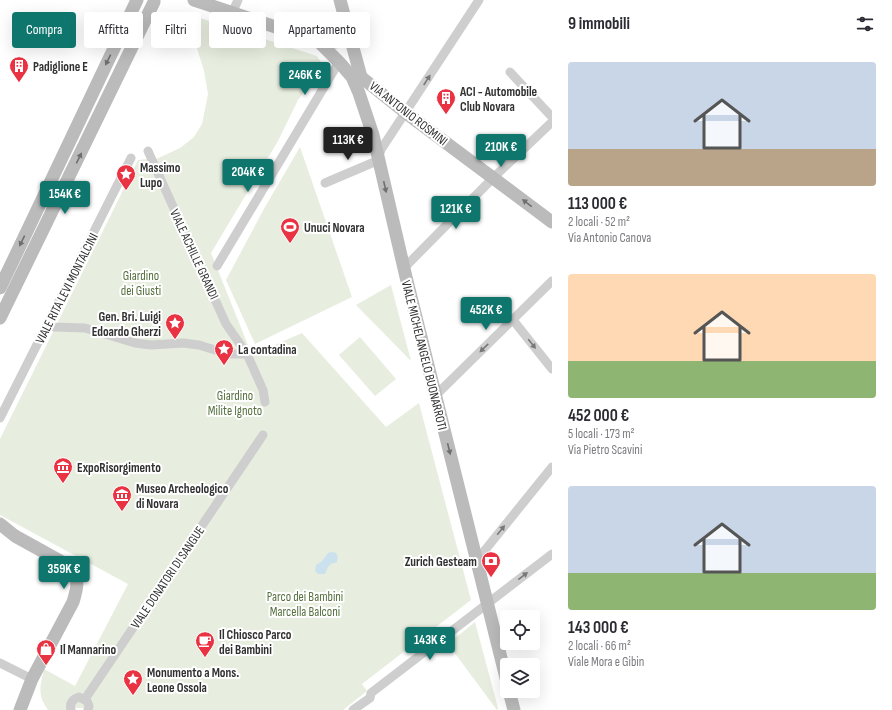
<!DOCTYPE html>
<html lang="it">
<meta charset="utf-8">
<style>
:root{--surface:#fff;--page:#f7f7f7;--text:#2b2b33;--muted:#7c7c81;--accent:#0f766e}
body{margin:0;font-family:"Sofia Sans Condensed",sans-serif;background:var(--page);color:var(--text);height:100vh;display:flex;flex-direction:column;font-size:15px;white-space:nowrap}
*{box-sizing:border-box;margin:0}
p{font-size:13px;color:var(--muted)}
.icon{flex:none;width:22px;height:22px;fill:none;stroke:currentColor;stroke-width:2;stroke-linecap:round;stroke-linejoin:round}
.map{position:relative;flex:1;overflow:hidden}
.side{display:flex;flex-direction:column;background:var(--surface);width:340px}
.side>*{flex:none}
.banner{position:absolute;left:12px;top:12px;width:380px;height:36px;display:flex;gap:8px}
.tools{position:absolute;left:500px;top:610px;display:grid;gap:8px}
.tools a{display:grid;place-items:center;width:40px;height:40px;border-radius:4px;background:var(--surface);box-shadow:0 4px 16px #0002;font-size:20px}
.price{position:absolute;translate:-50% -34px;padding:0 9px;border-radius:4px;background:var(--accent);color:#fff;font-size:13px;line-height:26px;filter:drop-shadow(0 1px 2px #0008)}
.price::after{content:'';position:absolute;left:50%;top:24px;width:12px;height:9px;margin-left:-6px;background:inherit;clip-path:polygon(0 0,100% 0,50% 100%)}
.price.current{background:#222;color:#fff}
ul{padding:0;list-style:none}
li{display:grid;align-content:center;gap:8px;height:212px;padding:0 16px}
li span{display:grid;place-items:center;height:124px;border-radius:4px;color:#555}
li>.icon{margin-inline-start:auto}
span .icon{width:72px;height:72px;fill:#fffc;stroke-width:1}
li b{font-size:17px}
h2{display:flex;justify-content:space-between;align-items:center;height:48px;padding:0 16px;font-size:17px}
.pill{padding:0 14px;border-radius:4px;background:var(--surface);box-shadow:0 4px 16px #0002;font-size:14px;line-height:36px}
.pill.current{background:var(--accent);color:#fff}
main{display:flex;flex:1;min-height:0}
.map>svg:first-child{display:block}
</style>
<main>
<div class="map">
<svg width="552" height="710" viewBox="0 0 552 710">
<rect width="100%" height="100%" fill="#fff"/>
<g fill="#e7eedf">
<path d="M191 15 317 56 323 65 298 100 278 141 211 253 252 355 302 333 386 427 419 403 471 600 362 684 367 691 343 710H83L84 708H75L76 710H48C37 694 40 687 44 669L75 686 128 584 0 515V439L138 160 149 159 154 160 180 148 194 137 202 124 208 94 204 71 196 45 190 32Z"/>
<polygon points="300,147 352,297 255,344 226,280 265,207"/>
<polygon points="391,285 411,361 356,305"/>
<polygon points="360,337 396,379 375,396 339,355"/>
<polygon points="475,622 498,708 497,710 448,644"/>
</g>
<path fill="#cce1ee" d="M331 552C339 552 338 557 337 562L331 564 328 567 325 574H318L315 571 316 565 322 561 328 553Z"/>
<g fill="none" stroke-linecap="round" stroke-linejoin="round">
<g stroke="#cecece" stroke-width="9">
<polyline points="232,13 238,0"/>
<polyline points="510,72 552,117"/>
<polyline points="148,151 226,324 247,354 263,390 265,402"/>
<polyline points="378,157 382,148 479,0"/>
<polyline points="325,183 379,160"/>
<polyline points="217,266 339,62"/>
<polyline points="404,268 493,178 552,122"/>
<polyline points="513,320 552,369"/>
<polyline points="47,325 54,327 85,328 135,343 151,345 183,343 199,345 228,354 247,354"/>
<polyline points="435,396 552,281"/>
<polyline points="0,418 131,158"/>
<polyline points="477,560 552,467"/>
<polyline points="0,663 32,679"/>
<polyline points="85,699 263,435"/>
<path d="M71 710C69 703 73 699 79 697L87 701 89 706 88 710"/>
<polyline points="353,710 370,698 371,693 552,554"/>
</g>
<g stroke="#bbb" stroke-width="13">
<path d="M194 0 318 41C336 43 346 45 347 23"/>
<polyline points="340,0 361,77 406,113 552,222"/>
<polyline points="318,41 339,62 352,77 359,93 373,135 406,277 507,682"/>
<polyline points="0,288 137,0"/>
<polyline points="0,318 154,2 154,0"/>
<path d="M0 524 15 536 71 567C80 579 77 589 73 602L32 679 20 710"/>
<polyline points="509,691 514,710"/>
</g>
</g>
<defs><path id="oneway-solid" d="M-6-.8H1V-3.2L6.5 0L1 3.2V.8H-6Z"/></defs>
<g fill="#6f6f6f">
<use href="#oneway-solid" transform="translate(108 60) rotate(116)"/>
<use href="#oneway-solid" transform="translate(79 158) rotate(-64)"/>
<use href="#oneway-solid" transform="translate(385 187) rotate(77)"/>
<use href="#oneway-solid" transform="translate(527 203) rotate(-143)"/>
<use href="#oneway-solid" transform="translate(22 241) rotate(116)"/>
<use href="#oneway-solid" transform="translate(449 449) rotate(76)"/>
</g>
<g fill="#787878">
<use href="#oneway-solid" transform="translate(427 80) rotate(-57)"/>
<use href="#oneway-solid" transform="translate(532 344) rotate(52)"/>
<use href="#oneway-solid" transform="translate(484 348) rotate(136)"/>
<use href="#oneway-solid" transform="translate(501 530) rotate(-51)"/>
<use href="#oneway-solid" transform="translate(523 576) rotate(-38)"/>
</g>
<defs>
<symbol id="building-pin" viewBox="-11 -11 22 30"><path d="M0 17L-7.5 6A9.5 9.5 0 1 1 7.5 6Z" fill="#e93242" stroke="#fff"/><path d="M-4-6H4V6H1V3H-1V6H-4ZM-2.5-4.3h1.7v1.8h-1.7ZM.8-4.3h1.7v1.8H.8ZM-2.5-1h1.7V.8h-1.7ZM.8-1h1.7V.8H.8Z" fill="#fff"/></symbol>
<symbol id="sight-pin" viewBox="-11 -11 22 30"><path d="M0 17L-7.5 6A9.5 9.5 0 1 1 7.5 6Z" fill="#e93242" stroke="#fff"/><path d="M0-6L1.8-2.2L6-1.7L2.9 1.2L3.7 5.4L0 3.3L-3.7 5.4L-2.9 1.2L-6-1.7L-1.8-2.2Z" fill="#fff"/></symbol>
<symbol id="stadium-pin" viewBox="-11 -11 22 30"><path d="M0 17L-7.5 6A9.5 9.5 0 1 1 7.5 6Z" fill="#e93242" stroke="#fff"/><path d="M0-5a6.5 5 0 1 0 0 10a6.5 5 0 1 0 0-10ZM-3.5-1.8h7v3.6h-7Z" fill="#fff"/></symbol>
<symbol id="museum-pin" viewBox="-11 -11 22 30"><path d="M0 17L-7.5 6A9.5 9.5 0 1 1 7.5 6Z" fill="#e93242" stroke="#fff"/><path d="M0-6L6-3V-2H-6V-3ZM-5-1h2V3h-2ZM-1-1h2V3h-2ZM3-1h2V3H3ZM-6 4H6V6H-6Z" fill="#fff"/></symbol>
<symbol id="bank-pin" viewBox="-11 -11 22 30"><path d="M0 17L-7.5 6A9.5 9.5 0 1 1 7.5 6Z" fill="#e93242" stroke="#fff"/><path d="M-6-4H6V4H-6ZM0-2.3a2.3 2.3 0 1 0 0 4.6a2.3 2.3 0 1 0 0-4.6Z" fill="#fff"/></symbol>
<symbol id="cafe-pin" viewBox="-11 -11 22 30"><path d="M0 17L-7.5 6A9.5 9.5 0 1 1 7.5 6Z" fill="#e93242" stroke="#fff"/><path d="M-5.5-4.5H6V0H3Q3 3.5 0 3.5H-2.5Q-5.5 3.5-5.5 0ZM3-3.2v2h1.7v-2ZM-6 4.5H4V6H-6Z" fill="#fff"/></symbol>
<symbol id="shop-pin" viewBox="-11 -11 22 30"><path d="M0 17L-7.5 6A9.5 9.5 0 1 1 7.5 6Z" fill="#e93242" stroke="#fff"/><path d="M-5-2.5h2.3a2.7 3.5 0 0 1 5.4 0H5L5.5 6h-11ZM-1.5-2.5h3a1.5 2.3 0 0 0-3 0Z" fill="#fff"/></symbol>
</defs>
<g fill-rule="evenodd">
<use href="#building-pin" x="8" y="55" width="22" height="30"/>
<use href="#building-pin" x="435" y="87" width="22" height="30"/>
<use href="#sight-pin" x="115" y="163" width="22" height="30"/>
<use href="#stadium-pin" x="279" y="216" width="22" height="30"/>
<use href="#sight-pin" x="164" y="312" width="22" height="30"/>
<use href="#sight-pin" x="213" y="338" width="22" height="30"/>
<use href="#museum-pin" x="52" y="456" width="22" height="30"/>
<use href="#museum-pin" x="111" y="484" width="22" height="30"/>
<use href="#bank-pin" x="480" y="550" width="22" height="30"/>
<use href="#cafe-pin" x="194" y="630" width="22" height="30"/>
<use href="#shop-pin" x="35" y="638" width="22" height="30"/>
<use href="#sight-pin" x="122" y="668" width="22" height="30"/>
</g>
<g text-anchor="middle" stroke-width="4" stroke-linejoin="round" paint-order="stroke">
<g font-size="13" font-weight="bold" fill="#313131" stroke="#fff" text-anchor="start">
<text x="33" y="71">Padiglione E</text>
<text x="460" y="96">ACI - Automobile<tspan x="460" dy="15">Club Novara</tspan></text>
<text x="140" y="172">Massimo<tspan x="140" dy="15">Lupo</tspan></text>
<text x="304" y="232">Unuci Novara</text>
<text x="161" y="321" text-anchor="end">Gen. Bri. Luigi<tspan x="161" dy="15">Edoardo Gherzi</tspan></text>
<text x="238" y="354">La contadina</text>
<text x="77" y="472">ExpoRisorgimento</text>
<text x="136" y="493">Museo Archeologico<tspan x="136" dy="15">di Novara</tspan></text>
<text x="477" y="566" text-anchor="end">Zurich Gesteam</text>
<text x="219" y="639">Il Chiosco Parco<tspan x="219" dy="15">dei Bambini</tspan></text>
<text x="60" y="654">Il Mannarino</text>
<text x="147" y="677">Monumento a Mons.<tspan x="147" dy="15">Leone Ossola</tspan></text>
</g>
<g font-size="13" fill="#313131" stroke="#fff">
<text transform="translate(409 113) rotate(38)" y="5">VIA ANTONIO ROSMINI</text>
<text transform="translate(195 254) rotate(65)" y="5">VIALE ACHILLE GRANDI</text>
<text transform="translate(66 288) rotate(-63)" y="5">VIALE RITA LEVI MONTALCINI</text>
<text transform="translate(425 355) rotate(76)" y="5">VIALE MICHELANGELO BUONARROTI</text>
<text transform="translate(167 577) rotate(-56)" y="5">VIALE DONATORI DI SANGUE</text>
</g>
<g font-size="13" fill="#556f3d" stroke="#fff">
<text x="141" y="280">Giardino<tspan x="141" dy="15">dei Giusti</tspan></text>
<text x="235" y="400">Giardino<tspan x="235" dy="15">Milite Ignoto</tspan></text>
<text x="305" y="601">Parco dei Bambini<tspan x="305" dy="15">Marcella Balconi</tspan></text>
</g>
</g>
</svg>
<div class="tools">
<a><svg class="icon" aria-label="locate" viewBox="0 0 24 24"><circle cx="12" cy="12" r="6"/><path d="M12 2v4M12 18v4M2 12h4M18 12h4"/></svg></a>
<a><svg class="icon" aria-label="layers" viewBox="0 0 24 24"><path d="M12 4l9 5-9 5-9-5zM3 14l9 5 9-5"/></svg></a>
</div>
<b class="price" style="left:305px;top:96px">246K €</b>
<b class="price current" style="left:348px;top:161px">113K €</b>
<b class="price" style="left:501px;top:168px">210K €</b>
<b class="price" style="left:248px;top:193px">204K €</b>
<b class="price" style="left:65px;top:215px">154K €</b>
<b class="price" style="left:456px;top:230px">121K €</b>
<b class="price" style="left:486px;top:331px">452K €</b>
<b class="price" style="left:64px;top:590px">359K €</b>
<b class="price" style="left:430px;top:661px">143K €</b>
<div class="banner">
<a class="pill current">Compra</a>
<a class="pill">Affitta</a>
<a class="pill">Filtri</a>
<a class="pill">Nuovo</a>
<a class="pill">Appartamento</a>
</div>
</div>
<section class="side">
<h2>9 immobili<svg class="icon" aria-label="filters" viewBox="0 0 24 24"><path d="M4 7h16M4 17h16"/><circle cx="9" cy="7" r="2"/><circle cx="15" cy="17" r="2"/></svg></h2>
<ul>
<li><span style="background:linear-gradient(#c9d6e8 70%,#b9a48a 0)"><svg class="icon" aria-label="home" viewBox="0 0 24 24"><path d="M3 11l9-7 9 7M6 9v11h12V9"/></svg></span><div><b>113 000 €</b><p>2 locali · 52 m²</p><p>Via Antonio Canova</p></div></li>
<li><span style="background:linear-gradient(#ffd9b3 70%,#8fb573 0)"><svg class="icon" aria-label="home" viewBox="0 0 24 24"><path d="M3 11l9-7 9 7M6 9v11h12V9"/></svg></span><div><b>452 000 €</b><p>5 locali · 173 m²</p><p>Via Pietro Scavini</p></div></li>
<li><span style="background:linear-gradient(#c9d6e8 70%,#8fb573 0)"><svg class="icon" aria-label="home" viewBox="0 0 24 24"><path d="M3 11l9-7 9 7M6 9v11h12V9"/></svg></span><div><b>143 000 €</b><p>2 locali · 66 m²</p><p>Viale Mora e Gibin</p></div></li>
</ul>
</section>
</main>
